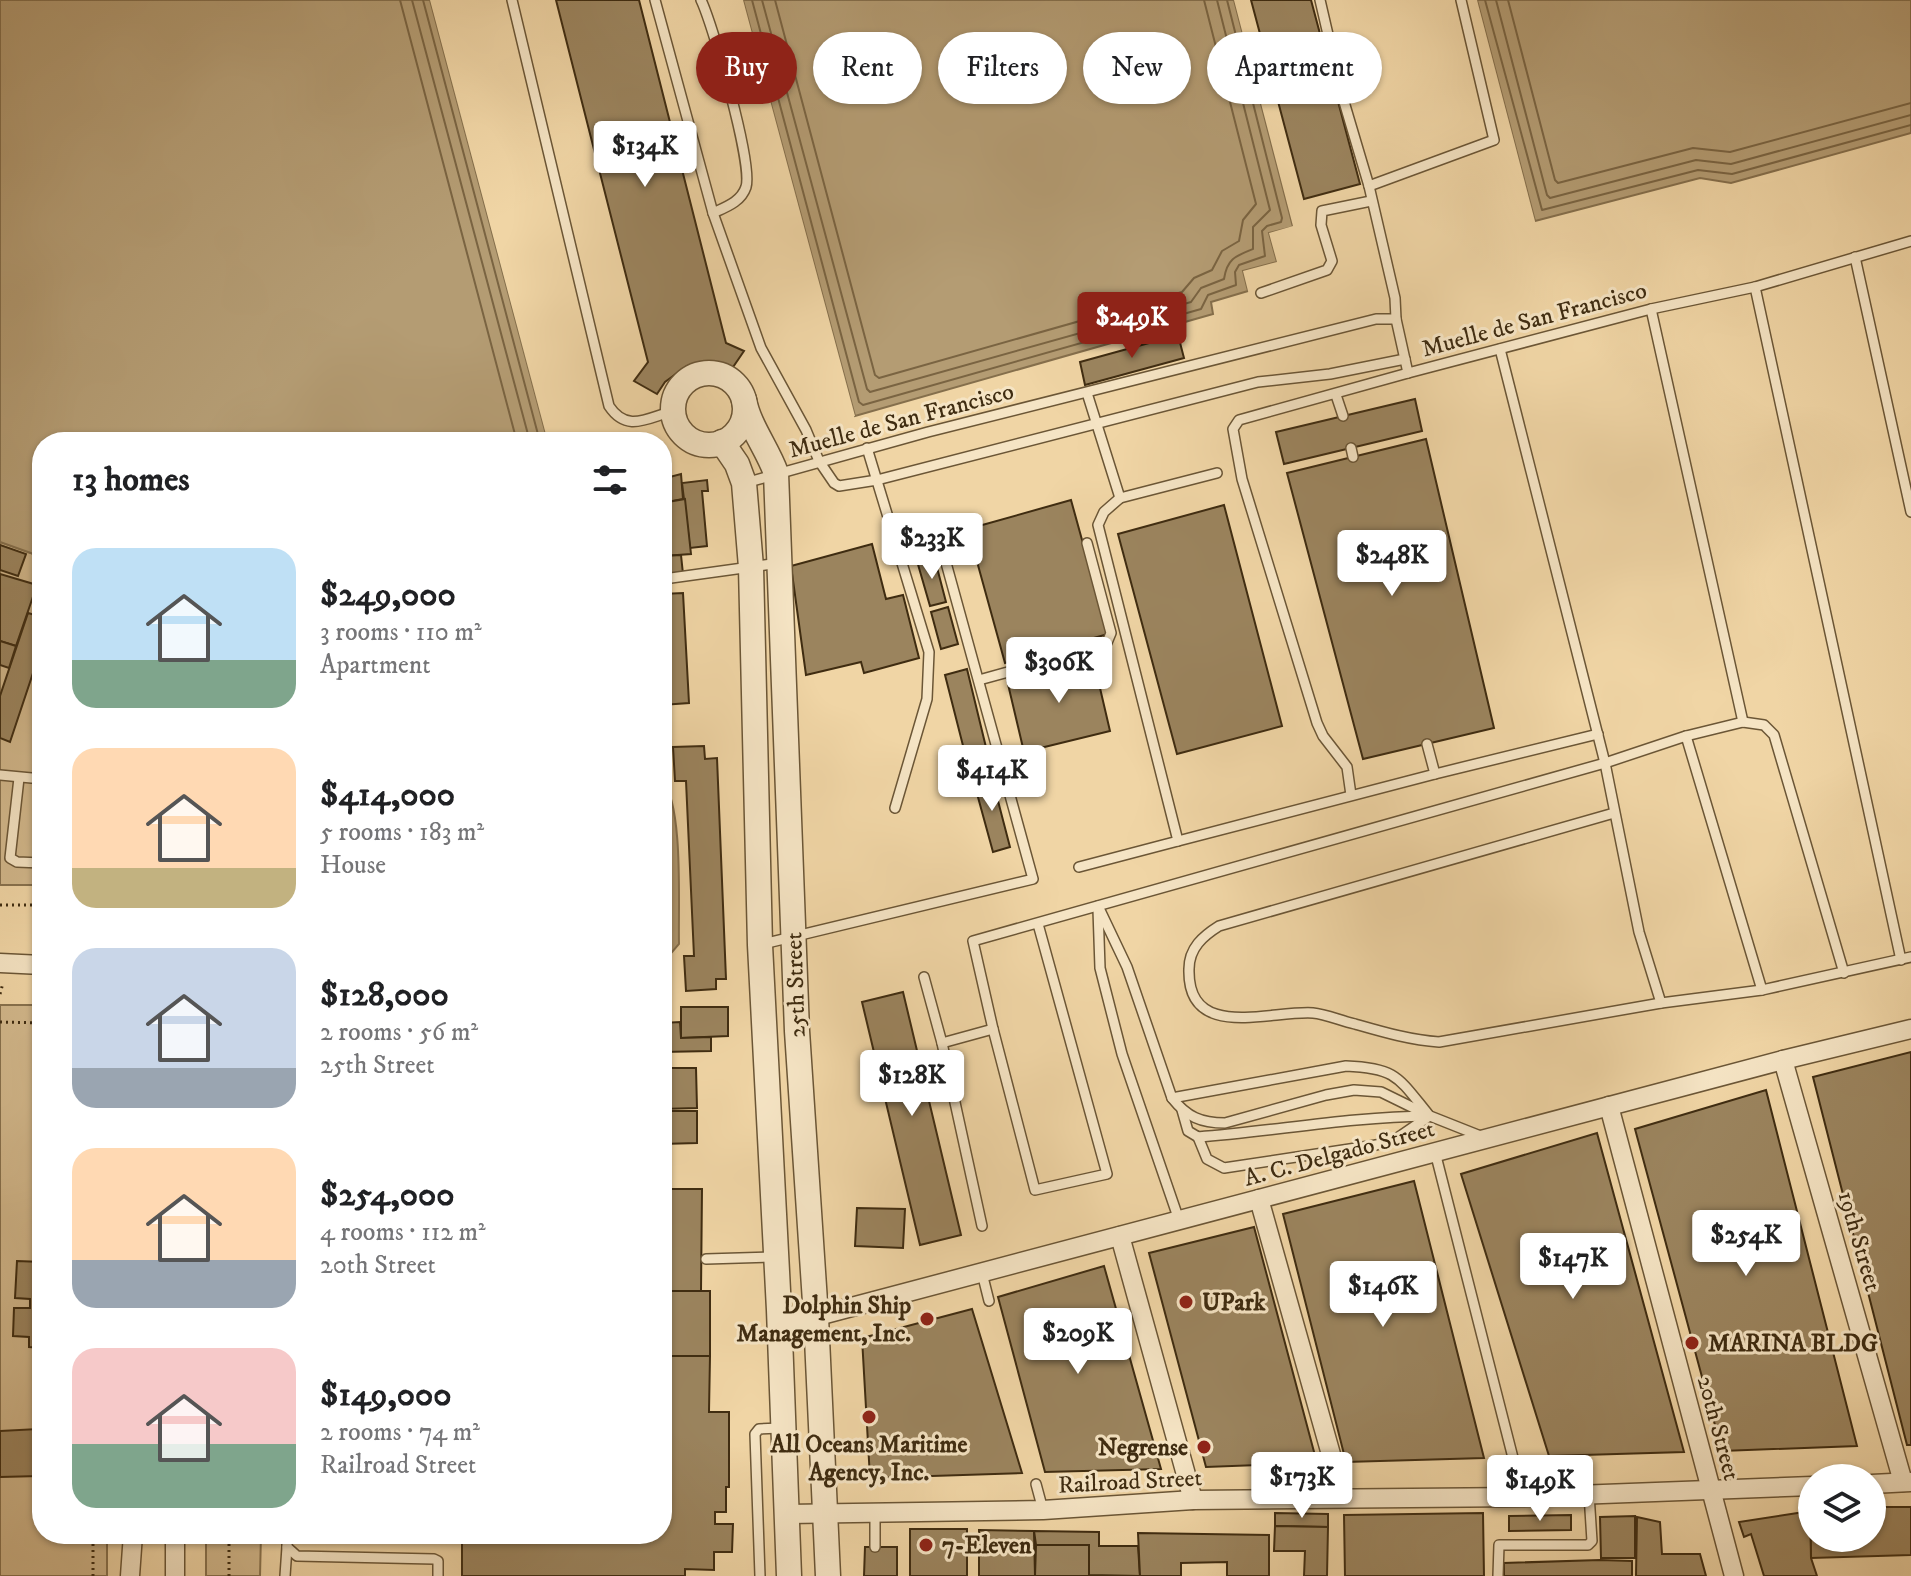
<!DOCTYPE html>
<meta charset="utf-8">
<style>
:root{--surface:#fff;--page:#f2f2f2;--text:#202124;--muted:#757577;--accent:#8f2418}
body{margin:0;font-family:"IM FELL DW Pica",serif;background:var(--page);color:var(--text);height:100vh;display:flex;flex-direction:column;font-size:30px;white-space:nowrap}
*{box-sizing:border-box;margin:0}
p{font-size:26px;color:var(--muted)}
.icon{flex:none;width:44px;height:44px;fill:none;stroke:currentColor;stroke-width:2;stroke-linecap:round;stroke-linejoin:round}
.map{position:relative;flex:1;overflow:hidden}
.details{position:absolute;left:32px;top:432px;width:640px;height:1112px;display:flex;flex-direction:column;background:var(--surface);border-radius:32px;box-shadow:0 2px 6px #0004}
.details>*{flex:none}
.guide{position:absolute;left:696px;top:32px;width:760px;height:72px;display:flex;gap:16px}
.buttons{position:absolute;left:1798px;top:1464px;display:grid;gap:16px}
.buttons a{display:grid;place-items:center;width:88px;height:88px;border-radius:50%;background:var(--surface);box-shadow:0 2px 6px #0004;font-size:40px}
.price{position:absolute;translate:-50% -68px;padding:0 18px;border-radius:8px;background:#fff;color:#222;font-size:26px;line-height:52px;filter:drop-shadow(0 2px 4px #0008)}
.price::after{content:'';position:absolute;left:50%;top:48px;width:24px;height:18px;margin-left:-12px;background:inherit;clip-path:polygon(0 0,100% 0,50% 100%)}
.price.current{background:var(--accent);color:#fff}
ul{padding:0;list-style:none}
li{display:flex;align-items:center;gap:24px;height:200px;padding:0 40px}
li span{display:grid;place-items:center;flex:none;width:224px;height:160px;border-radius:24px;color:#555}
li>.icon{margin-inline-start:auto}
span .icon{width:96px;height:96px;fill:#fffc;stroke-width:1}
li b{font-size:34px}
h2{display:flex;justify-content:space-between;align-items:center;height:96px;padding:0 40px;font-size:34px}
.pill{padding:0 28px;border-radius:36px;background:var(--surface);box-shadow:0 2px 6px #0004;font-size:28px;line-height:72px}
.pill.current{background:var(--accent);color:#fff}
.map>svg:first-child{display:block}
</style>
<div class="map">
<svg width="1911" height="1576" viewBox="0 0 1911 1576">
<rect width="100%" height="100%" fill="#f0d5a5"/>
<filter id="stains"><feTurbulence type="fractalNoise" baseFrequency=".0025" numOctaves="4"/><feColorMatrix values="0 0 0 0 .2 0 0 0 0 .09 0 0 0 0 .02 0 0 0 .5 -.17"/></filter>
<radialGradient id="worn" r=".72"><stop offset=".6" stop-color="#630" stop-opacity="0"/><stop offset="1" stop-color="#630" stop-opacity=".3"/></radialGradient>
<g fill="#d2b88c" stroke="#88724e" stroke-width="2">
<polygon points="0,542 42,557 42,885 0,885"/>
<polygon points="0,1005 42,1005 42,1534 107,1534 107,1576 0,1576"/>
<polygon points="206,1534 261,1534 260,1576 206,1576"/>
</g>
<g fill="#b49c73" stroke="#856f4c" stroke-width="2">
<polygon points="0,0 430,0 548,442 42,442 42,557 0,542"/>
<polygon points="743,0 1234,0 1293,227 1269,233 1277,262 1243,271 1248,291 1211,302 1213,314 855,416"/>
<polygon points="1477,0 1911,0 1911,133 1731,183 1700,178 1535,221"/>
<path d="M662 780C684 805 678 907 679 944L666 959 669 1023H662Z"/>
</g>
<g fill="#f0d5a5">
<polygon points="430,0 434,0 552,442 548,442"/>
<polygon points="739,0 743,0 855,416 851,417"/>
<polygon points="1234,0 1238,0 1297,226 1295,230 1274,236 1280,264 1248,274 1252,290 1249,295 1243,271 1277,262 1269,233 1293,226"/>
<polygon points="1473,0 1477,0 1536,225 1531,222"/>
</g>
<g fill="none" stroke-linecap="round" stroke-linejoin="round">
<g stroke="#7a6442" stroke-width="2">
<polyline points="400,0 517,442"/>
<polyline points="412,0 530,442"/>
<polyline points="423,0 540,442"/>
<polyline points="752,0 859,402 863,405 1201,309 1208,295 1236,285 1235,272 1239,265 1265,256 1262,231 1267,226 1281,222 1282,218 1227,0"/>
<path d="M762 0 867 389 870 392 1191 302 1201 288 1224 279C1227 259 1235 256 1253 249V227L1270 210 1217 0"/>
<polyline points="775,0 875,375 879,378 1182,292 1194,278 1212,270 1222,251 1239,241 1243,220 1256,204 1204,0"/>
<polyline points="1485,0 1542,210 1698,170 1732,174 1911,125"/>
<polyline points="1496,0 1547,195 1550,198 1696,160 1731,164 1911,115"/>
<polyline points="1508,0 1555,180 1558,183 1693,148 1730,152 1911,103"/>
<polyline points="662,794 668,818 671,939 662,951"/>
</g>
</g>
<g fill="#9b845e" stroke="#3f2c11" stroke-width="2">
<polygon points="556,0 639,0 726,343 744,351 731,370 710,362 687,366 665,382 657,394 634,381 648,362"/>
<polygon points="1251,0 1311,0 1360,184 1304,199"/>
<polygon points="1178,335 1184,358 1085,385 1080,362"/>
<polygon points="1415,399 1422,431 1284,464 1276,432"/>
<polygon points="1426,439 1494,728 1363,759 1287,473"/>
<polygon points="681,474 683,499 662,503 662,479"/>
<polygon points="707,480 708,491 702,491 707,546 690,548 682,483"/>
<polygon points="685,499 691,554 664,556 662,503"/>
<polygon points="1071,500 1108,634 1005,663 968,529"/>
<polygon points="1224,505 1282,726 1177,754 1118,534"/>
<polygon points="662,526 667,594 662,594"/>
<polygon points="872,544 886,599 903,595 919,658 864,673 861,662 806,675 791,566"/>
<polygon points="0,545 26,554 18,576 0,570"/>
<polygon points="681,555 683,574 666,575 664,556"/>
<polygon points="934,556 946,602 930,606 917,561"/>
<polygon points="0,574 37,585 16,646 0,641"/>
<polygon points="683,593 689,703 662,705 662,594"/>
<polygon points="948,607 958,644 941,649 931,612"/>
<polygon points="28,613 42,617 42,646 10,742 0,738 0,696"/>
<polygon points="0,641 16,646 9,668 0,665"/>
<polygon points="1093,658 1110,731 1024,752 1007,680"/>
<polygon points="967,669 992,772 971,777 945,675"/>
<polygon points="704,746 705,759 717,758 726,979 716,979 716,989 686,991 684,956 694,956 686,781 675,781 673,747"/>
<polygon points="991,774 1010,847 993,852 973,779"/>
<polygon points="903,992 961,1235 920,1245 862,1002"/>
<polygon points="681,1007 728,1007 728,1036 681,1038"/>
<polygon points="680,1022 681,1038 711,1037 711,1051 662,1052 662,1023"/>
<polygon points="1911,1052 1911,1445 1907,1445 1813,1077"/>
<polygon points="662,1068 696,1068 697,1108 662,1109"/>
<polygon points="1766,1090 1857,1446 1722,1451 1635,1129"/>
<polygon points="662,1111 697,1111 697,1143 662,1144"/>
<polygon points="1597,1133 1684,1452 1549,1456 1461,1174"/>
<polygon points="1414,1181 1484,1458 1346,1462 1283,1214"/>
<polygon points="662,1189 702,1189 701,1291 662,1291"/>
<polygon points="857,1208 905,1209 903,1248 855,1246"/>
<polygon points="1254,1227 1317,1463 1206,1467 1149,1253"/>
<polygon points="17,1261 42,1262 42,1348 29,1347 29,1337 13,1336 14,1308 30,1308 30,1299 15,1298"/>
<polygon points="1104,1266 1161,1469 1045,1472 998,1297"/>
<rect x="662" y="1291" width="48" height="65"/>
<polygon points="972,1309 1022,1473 870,1478 862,1338"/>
<polygon points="662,1356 710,1356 709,1412 729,1412 729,1487 726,1487 726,1512 715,1512 715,1524 733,1524 732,1552 714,1552 714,1570 685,1569 685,1576 462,1576 462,1534 662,1534"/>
<polygon points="38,1429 39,1476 0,1477 0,1431"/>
<polygon points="1872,1507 1911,1507 1911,1555 1811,1558 1810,1508 1812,1538 1872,1538"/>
<polygon points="1810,1508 1811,1558 1817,1576 1764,1576 1751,1534 1744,1537 1739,1522 1804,1512"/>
<polygon points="1275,1513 1328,1514 1328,1527 1275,1526"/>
<polygon points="1483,1513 1484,1576 1345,1576 1344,1515"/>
<polygon points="1571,1515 1571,1530 1509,1531 1509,1516"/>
<polygon points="1635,1516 1635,1558 1601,1558 1600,1517"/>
<polygon points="1637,1517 1660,1522 1662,1554 1700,1554 1706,1576 1636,1576"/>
<polygon points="1275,1526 1328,1527 1327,1576 1304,1576 1305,1551 1274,1551"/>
<rect x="910" y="1529" width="57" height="47"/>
<polygon points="979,1530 1034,1531 1035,1576 979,1576"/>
<polygon points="1034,1531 1099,1532 1099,1546 1138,1546 1140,1576 1089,1575 1089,1545 1036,1545"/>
<polygon points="1138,1533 1269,1535 1269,1576 1227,1576 1227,1562 1181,1563 1181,1576 1140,1576"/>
<polygon points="1036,1545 1089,1545 1089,1576 1035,1576"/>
<polygon points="865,1547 897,1547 897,1576 864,1576"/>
<polygon points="1600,1560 1632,1561 1632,1576 1504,1576 1504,1563"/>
</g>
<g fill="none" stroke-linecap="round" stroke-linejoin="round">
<defs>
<g id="service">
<path d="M512 0 609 406C627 433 647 418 673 411"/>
<polyline points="655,0 713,213 761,348 806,430 819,461 834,483 839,486 877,480 1258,382 1330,374 1405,359"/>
<path d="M701 0C713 25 753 164 746 187 741 202 726 207 713 213"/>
<polyline points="1320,0 1342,95 1369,186 1395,298 1396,319 1408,373 1651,309 1755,287 1911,241"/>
<polyline points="1369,186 1494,140 1461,0"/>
<polyline points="1855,257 1911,512"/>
<polyline points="1755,287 1901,960"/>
<polyline points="1261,293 1327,270 1332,261 1321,225 1322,211 1371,201"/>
<polyline points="1651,309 1743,722"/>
<polyline points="1500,349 1605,763 1639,932 1661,1003"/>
<polyline points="1087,393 1120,498 1217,473"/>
<polyline points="1336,395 1343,416"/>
<polyline points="867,448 929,652 927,699 895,808"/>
<polyline points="1351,448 1353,457"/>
<polyline points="745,483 928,432 1376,319 1396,319"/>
<polyline points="671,578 779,563"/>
<polyline points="979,680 1106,645 1111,633 1087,543"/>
<polyline points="1686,736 1762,990"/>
<polyline points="1435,774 1598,734"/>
<polyline points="0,775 42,779"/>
<polyline points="19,778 10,858 17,862 42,863"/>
<polyline points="1351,795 1347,767 1323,736 1317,723 1242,479 1233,429 1239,420 1408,373"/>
<path d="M1614 813 1219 926C1203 936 1189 948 1189 969 1187 1042 1270 1010 1313 1013 1326 1014 1341 1021 1355 1024 1383 1032 1410 1040 1439 1042L1661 1003 1762 990 1911 957"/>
<polyline points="1178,841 1435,774 1427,744"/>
<polyline points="1079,867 1178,841 1098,525 1104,512 1120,498"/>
<path d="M1098 906 1127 967 1172 1098C1187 1117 1201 1123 1225 1123L1326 1095 1354 1090 1381 1092 1430 1116 1483 1137"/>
<polyline points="1098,909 1100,968 1122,1054 1179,1220"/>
<polyline points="1038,924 1107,1174 1035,1190 993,1029 973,941 1605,763 1686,736 1743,722 1764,725 1774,735 1844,973"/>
<polyline points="763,944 1033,879 940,541"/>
<polyline points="924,977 942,1043 982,1226"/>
<polyline points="942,1043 993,1029"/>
<path d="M1172 1098 1346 1066C1396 1068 1398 1077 1428 1114"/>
<path d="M1182 1110 1188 1131 1198 1137C1275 1131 1350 1117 1427 1116"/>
<polyline points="1198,1137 1207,1159 1224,1168 1376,1145 1396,1139 1428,1117"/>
<polyline points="1435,1152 1523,1497"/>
<polyline points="706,1259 773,1257"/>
<polyline points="982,1273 989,1301"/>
<polyline points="1036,1484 1043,1510"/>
<polyline points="287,1534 287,1547 297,1556 434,1559 438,1561 438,1576"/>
<polyline points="875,1547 875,1514"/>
<polyline points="285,1576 287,1547"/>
<polyline points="760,1576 755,1434 759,1429 781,1428"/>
<polyline points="1498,1576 1499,1545 1588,1545 1592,1541 1589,1494"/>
</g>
<g id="minor">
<polyline points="0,963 42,965"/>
<polyline points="1783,1060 1903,1482"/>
<polyline points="1609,1106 1734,1576"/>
<polyline points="1259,1199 1343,1497"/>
<polyline points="1120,1236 1193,1500"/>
<polyline points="780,1326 1783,1060 1911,1029"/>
<polyline points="1872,1484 1911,1482"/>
<polyline points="788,1514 1043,1510 1193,1500 1523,1497 1812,1486"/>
<polyline points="130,1576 133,1534"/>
<polyline points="175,1576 175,1534"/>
</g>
<g id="tertiary">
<circle cx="709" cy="409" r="36"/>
<path d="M744 400C749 426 767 448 776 473L797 1031 816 1317 828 1576"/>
<polyline points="722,442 737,464 744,483 751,567 760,945 779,1310 789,1576"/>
</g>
</defs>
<use href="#service" stroke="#6b5636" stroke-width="12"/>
<use href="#minor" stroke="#6b5636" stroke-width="21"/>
<use href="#tertiary" stroke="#6b5636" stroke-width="27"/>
<g stroke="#3f2c11" stroke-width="3" stroke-dasharray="2 4" stroke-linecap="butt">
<polyline points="0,905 42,905"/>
<polyline points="0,994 3,983"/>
<polyline points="0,1022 42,1023"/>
<polyline points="93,1576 93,1534"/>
<polyline points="229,1576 229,1534"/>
</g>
<use href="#service" stroke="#f5e4c4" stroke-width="9"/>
<use href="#minor" stroke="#f5e4c4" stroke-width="18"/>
<use href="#tertiary" stroke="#f5e4c4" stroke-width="24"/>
</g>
<g fill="#8f2418" stroke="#f5e4c4" stroke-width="3">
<circle cx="1186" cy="1302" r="8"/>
<circle cx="927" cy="1319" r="8"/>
<circle cx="1692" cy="1343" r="8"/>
<circle cx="869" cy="1417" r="8"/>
<circle cx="1204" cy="1447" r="8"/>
<circle cx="926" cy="1545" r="8"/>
</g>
<g text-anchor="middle" stroke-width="6" stroke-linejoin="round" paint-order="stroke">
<g font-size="24" fill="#3f2c11" stroke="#f5e4c4">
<text transform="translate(1534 319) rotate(-15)" y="8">Muelle de San Francisco</text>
<text transform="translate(901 420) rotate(-15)" y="8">Muelle de San Francisco</text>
<text transform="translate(795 985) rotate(-92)" y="8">25th Street</text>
<text transform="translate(1339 1153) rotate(-15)" y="8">A. C. Delgado Street</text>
<text transform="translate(1860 1241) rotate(74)" y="8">19th Street</text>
<text transform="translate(1719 1428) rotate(75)" y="8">20th Street</text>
<text transform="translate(1130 1481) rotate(-3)" y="8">Railroad Street</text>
</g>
<g font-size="24" font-weight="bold" fill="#3f2c11" stroke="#f5e4c4" text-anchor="start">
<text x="1202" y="1310">UPark</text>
<text x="911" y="1313" text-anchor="end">Dolphin Ship<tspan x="911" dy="28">Management, Inc.</tspan></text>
<text x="1708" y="1351">MARINA BLDG</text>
<text x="869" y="1452" text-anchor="middle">All Oceans Maritime<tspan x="869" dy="28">Agency, Inc.</tspan></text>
<text x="1188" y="1455" text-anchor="end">Negrense</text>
<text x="942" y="1553">7-Eleven</text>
</g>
</g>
<rect width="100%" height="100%" filter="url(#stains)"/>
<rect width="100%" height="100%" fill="url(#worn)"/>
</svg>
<div class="buttons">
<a><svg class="icon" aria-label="layers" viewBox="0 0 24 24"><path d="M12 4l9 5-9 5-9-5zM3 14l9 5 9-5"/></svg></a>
</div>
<b class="price" style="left:645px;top:189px">$134K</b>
<b class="price current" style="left:1132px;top:360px">$249K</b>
<b class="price" style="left:932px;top:581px">$233K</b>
<b class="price" style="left:1392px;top:598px">$248K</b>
<b class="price" style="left:1059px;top:705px">$306K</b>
<b class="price" style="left:992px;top:813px">$414K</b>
<b class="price" style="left:912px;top:1118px">$128K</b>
<b class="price" style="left:1746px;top:1278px">$254K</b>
<b class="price" style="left:1573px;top:1301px">$147K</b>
<b class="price" style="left:1383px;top:1329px">$146K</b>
<b class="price" style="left:1078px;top:1376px">$209K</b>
<b class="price" style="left:1302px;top:1520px">$173K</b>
<b class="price" style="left:1540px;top:1523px">$149K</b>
<div class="guide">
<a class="pill current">Buy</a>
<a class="pill">Rent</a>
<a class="pill">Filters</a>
<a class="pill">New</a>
<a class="pill">Apartment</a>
</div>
<section class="details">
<h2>13 homes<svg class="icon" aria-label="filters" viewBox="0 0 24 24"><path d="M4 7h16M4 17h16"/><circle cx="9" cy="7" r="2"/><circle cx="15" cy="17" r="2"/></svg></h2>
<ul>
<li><span style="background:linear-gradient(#bfe0f5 70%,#7fa58c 0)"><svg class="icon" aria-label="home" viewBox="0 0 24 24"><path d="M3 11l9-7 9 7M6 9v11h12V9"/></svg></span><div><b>$249,000</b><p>3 rooms · 110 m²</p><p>Apartment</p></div></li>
<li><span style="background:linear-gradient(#ffd9b3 75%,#c2b280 0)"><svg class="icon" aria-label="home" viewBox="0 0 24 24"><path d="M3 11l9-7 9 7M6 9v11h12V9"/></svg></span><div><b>$414,000</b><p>5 rooms · 183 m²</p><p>House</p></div></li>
<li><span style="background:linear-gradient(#c9d6e8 75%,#9aa5b1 0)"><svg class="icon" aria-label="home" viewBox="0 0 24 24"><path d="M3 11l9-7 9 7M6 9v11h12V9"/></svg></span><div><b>$128,000</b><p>2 rooms · 56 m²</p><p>25th Street</p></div></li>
<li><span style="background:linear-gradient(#ffd9b3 70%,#9aa5b1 0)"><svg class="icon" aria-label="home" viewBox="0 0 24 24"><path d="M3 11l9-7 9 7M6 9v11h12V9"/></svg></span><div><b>$254,000</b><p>4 rooms · 112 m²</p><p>20th Street</p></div></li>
<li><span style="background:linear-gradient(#f6c9c9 60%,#7fa58c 0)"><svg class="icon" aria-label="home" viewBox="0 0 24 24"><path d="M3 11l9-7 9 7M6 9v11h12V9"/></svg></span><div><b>$149,000</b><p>2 rooms · 74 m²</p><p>Railroad Street</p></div></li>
</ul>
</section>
</div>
